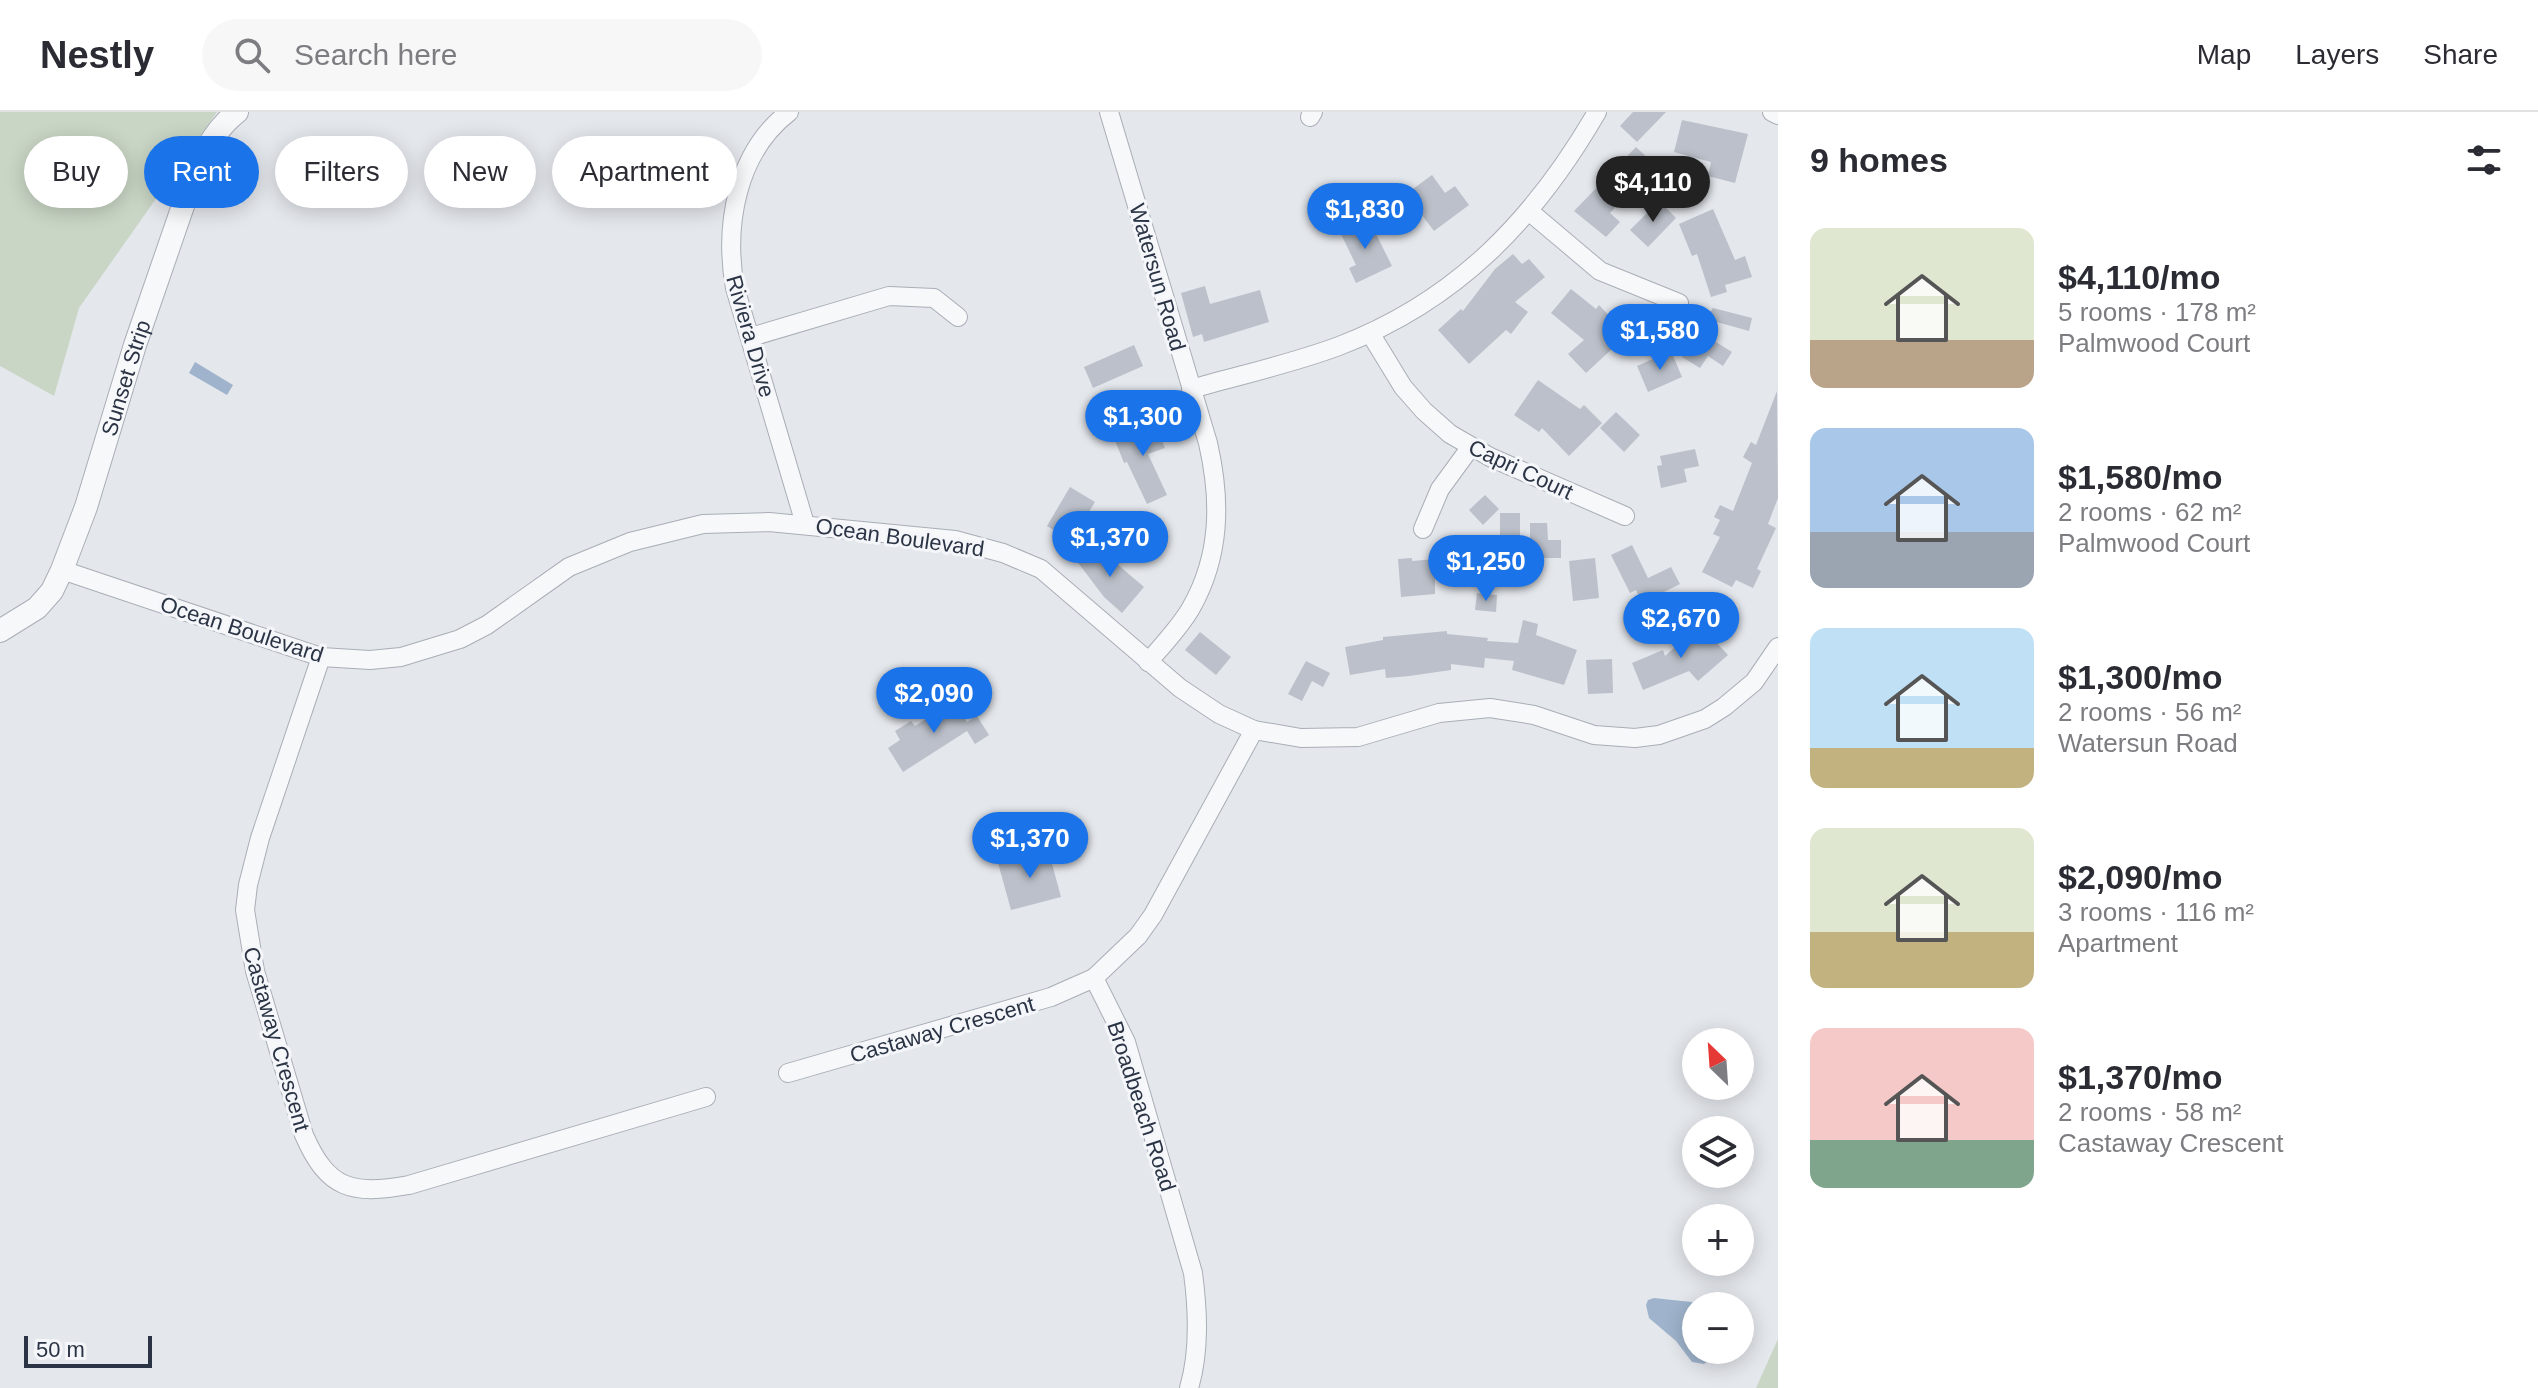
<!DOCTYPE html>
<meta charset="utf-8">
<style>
:root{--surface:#fff;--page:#f7f7f7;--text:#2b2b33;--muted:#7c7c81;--line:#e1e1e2;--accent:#1a73e8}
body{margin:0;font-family:Arial,sans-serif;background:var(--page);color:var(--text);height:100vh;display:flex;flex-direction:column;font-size:30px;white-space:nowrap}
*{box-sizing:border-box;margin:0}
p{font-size:26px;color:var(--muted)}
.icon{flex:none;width:44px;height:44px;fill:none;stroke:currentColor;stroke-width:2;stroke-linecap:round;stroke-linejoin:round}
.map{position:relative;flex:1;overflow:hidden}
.side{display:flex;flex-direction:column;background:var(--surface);width:760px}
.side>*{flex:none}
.top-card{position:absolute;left:24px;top:24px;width:760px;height:72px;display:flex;gap:16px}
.needle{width:52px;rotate:335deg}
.tools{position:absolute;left:1682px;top:916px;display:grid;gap:16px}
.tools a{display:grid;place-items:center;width:72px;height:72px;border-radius:50%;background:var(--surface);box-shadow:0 4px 20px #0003;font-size:40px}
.scale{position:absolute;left:24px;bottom:20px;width:128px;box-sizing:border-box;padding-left:8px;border:4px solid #2b3445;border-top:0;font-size:22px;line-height:28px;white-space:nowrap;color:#2b3445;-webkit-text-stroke:6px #f4f6f9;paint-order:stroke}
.price{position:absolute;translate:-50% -68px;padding:0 18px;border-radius:28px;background:var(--accent);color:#fff;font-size:26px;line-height:52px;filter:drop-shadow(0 2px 4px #0008)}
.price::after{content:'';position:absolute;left:50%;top:48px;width:24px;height:18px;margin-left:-12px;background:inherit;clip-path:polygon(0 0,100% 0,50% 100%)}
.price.active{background:#222;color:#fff}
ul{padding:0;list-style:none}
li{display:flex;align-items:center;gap:24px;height:200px;padding:0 32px}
li span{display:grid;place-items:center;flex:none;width:224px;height:160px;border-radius:16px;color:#555}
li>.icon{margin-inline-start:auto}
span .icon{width:96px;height:96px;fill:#fffc;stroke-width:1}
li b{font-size:34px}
h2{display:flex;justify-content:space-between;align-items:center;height:96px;padding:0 32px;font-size:34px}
.pill{padding:0 28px;border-radius:36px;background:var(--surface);box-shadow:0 4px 20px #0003;font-size:28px;line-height:72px}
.pill.active{background:var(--accent);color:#fff}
header{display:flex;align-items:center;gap:48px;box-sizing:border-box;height:112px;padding:0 40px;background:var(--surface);border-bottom:2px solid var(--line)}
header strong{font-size:38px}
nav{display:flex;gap:44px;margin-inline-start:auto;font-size:28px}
.search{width:560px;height:72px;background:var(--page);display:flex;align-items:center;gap:20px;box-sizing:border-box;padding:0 28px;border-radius:44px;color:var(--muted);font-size:30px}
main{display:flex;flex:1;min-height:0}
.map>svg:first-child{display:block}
</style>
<header>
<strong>Nestly</strong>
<div class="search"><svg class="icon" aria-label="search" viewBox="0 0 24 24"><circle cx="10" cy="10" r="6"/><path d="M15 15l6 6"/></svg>Search here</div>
<nav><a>Map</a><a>Layers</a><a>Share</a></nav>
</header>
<main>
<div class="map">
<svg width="1778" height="1276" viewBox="0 0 1778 1276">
<rect width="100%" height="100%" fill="#e4e7ec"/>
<g fill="#c9d6c5">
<polygon points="0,0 217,0 79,196 54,284 0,254"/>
<polygon points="1778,1227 1778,1276 1756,1276"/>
</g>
<g fill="#9fb4cc">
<polygon points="195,250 233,273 227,283 189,261"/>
<polygon points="1654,1186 1729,1194 1696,1194 1696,1238 1723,1238 1704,1252 1692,1250 1676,1229 1649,1206 1646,1193 1648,1188"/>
</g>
<g fill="#bbc0ca">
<polygon points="1633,0 1666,0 1637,30 1620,14"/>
<polygon points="1682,8 1748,22 1735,71 1708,64 1711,50 1674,40"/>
<polygon points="1636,35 1654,52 1621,86 1623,87 1610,101 1620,110 1606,125 1574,99"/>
<polygon points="1432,63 1445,81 1455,74 1469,93 1434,119 1406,82"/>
<polygon points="1659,89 1676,106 1648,135 1630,118"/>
<polygon points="1713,97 1735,148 1745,144 1752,165 1725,173 1727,180 1711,185 1697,142 1692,144 1679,112"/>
<polygon points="1368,106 1392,154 1356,171 1349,156 1356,153 1340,120"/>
<polygon points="1513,142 1522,152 1529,147 1545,165 1515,190 1528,200 1511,222 1506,218 1469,252 1438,218 1461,197 1463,199 1495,157"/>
<polygon points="1205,174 1210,192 1260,178 1269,210 1204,230 1202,222 1193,225 1181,181"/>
<polygon points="1571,177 1596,197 1599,193 1627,223 1586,261 1568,242 1584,228 1551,201"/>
<polygon points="1713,196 1752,206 1749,219 1706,207"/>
<polygon points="1698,219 1732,240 1723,254 1708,244 1700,256 1682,245"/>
<polygon points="1134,233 1143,254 1093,276 1084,255"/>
<polygon points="1671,239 1682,265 1648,280 1637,254"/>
<polygon points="1538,268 1580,297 1584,293 1602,311 1569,344 1542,316 1539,320 1514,303"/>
<polygon points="1777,279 1778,386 1768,412 1776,416 1757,457 1761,459 1753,476 1736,468 1732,475 1702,460 1720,425 1713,422 1720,408 1714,405 1720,393 1733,399 1752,351 1743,345 1751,330 1756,333"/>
<polygon points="1616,300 1640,323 1624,340 1600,316"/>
<polygon points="1152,305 1165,336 1148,342 1167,383 1147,392 1127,350 1124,351 1114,326 1139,315 1137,311"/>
<polygon points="1695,337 1699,354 1684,357 1687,370 1661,376 1657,354 1662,353 1660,344"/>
<polygon points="1070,375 1095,390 1071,429 1047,414"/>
<polygon points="1485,383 1499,397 1483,413 1469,398"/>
<rect x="1500" y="401" width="20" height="23"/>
<polygon points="1530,411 1547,411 1548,428 1561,428 1561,446 1530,446"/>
<polygon points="1129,414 1154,423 1146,446 1121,438"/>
<polygon points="1632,433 1648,466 1671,455 1680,472 1642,491 1636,478 1630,481 1611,443"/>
<polygon points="1093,434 1100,443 1103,440 1144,475 1122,501 1104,485 1076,448"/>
<polygon points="1412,446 1412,449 1435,447 1435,482 1401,485 1398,447"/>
<polygon points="1595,446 1599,486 1573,489 1569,449"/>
<polygon points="1477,481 1497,483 1496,500 1475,498"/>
<polygon points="1523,508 1538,512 1536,523 1577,538 1564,573 1512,558 1514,549 1485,546 1484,556 1451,552 1451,558 1409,564 1386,566 1385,557 1350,563 1345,535 1383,528 1383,525 1447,519 1447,522 1488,526 1487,529 1518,531"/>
<polygon points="1700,513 1728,543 1698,569 1689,559 1643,578 1632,551 1663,538 1665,544"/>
<polygon points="1200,520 1231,545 1216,563 1185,538"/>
<polygon points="1612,547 1613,581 1588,582 1586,548"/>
<polygon points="1306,549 1330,561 1323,575 1312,569 1302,589 1288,582"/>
<polygon points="954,589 967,610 977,604 989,623 975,632 967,619 903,660 888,636 900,628 895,619 911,609 915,614"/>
<polygon points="1048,737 1061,785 1011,798 998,751"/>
</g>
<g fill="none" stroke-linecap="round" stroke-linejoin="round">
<defs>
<g id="minor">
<path d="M789 0C736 41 724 114 735 176L805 412"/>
<path d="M1109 0 1208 331C1221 388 1221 443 1191 496 1180 515 1163 533 1148 550"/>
<polyline points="1772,0 1778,3"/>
<polyline points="1310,5 1313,0"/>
<polyline points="1530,100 1600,159 1679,191"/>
<polyline points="1370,221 1403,275 1424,299 1450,322 1490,345 1625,404"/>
<polyline points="751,225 889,184 934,186 958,205"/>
<path d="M1191 277C1240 263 1291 252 1339 234 1457 189 1535 107 1597 0"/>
<polyline points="1423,417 1440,377 1470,336"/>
<polyline points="62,458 321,545 370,548 401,545 460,527 487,513 569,455 630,430 703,412 769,410 955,428 1003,441 1041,457 1180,576 1219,602 1254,618 1301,626 1358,625 1439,601 1490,596 1534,603 1594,623 1635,626 1659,623 1705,607 1724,595 1754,570 1778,535"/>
<path d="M321 545 260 726 248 773 245 798 255 859 304 1023C328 1078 352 1083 409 1073L706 985"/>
<polyline points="788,961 1051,885 1094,866"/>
<path d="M1189 1276C1200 1239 1198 1199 1193 1161L1126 930 1094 866 1138 824 1153 803 1254 618"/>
</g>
<g id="tertiary">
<path id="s1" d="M0 519 37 496 52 479 62 458 86 395 135 233 195 59C206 36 217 16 237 0"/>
</g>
</defs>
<use href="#minor" stroke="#a9aeb7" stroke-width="20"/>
<use href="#tertiary" stroke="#a9aeb7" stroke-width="24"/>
<use href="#minor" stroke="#f7f8fa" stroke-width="18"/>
<use href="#tertiary" stroke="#f7f8fa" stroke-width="22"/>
</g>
<g text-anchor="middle" stroke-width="6" stroke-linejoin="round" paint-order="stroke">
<g font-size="22" fill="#2b3445" stroke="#f4f6f9">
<text transform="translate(1158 165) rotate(74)" y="8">Watersun Road</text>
<text transform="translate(751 224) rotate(74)" y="8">Riviera Drive</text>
<text dy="8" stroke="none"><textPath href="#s1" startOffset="292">Sunset Strip</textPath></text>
<text transform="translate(1521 357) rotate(25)" y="8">Capri Court</text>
<text transform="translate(900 425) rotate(8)" y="8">Ocean Boulevard</text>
<text transform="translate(242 517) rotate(18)" y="8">Ocean Boulevard</text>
<text transform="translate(942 917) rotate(-16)" y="8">Castaway Crescent</text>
<text transform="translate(277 927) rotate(74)" y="8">Castaway Crescent</text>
<text transform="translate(1142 994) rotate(72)" y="8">Broadbeach Road</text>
</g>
</g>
</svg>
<div class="tools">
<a><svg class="needle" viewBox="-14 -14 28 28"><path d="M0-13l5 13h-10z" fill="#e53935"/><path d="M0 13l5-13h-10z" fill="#7c7c81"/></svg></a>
<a><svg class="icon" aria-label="layers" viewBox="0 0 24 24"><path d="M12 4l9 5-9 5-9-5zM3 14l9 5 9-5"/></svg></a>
<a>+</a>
<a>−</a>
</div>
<div class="scale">50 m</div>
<b class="price active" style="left:1653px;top:112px">$4,110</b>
<b class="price" style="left:1365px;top:139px">$1,830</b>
<b class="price" style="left:1660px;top:260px">$1,580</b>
<b class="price" style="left:1143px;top:346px">$1,300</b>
<b class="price" style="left:1110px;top:467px">$1,370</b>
<b class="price" style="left:1486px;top:491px">$1,250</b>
<b class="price" style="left:1681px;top:548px">$2,670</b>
<b class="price" style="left:934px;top:623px">$2,090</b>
<b class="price" style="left:1030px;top:768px">$1,370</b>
<div class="top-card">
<a class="pill">Buy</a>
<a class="pill active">Rent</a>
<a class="pill">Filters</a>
<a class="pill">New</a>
<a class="pill">Apartment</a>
</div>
</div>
<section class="side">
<h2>9 homes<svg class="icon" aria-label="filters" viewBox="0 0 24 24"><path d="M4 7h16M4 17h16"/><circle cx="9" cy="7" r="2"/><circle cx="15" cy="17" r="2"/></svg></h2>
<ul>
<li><span style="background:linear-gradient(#dfe7d0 70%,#b9a48a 0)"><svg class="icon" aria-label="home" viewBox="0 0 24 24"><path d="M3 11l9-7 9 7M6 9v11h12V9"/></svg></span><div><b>$4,110/mo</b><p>5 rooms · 178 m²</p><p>Palmwood Court</p></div></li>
<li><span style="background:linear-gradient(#a9c7e8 65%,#9aa5b1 0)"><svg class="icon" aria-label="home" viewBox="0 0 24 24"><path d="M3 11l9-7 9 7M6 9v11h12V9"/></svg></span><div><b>$1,580/mo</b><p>2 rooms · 62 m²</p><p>Palmwood Court</p></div></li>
<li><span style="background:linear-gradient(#bfe0f5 75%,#c2b280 0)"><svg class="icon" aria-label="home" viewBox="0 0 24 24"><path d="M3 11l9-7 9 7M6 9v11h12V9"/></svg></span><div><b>$1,300/mo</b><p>2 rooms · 56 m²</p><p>Watersun Road</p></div></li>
<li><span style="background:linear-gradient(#dfe7d0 65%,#c2b280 0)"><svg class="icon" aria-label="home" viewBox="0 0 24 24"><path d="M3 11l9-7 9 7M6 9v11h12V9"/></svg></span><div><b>$2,090/mo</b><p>3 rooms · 116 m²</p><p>Apartment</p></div></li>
<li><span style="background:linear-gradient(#f6c9c9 70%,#7fa58c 0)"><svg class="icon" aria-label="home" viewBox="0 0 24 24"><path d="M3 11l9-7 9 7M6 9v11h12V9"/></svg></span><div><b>$1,370/mo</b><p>2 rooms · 58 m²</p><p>Castaway Crescent</p></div></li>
</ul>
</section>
</main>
